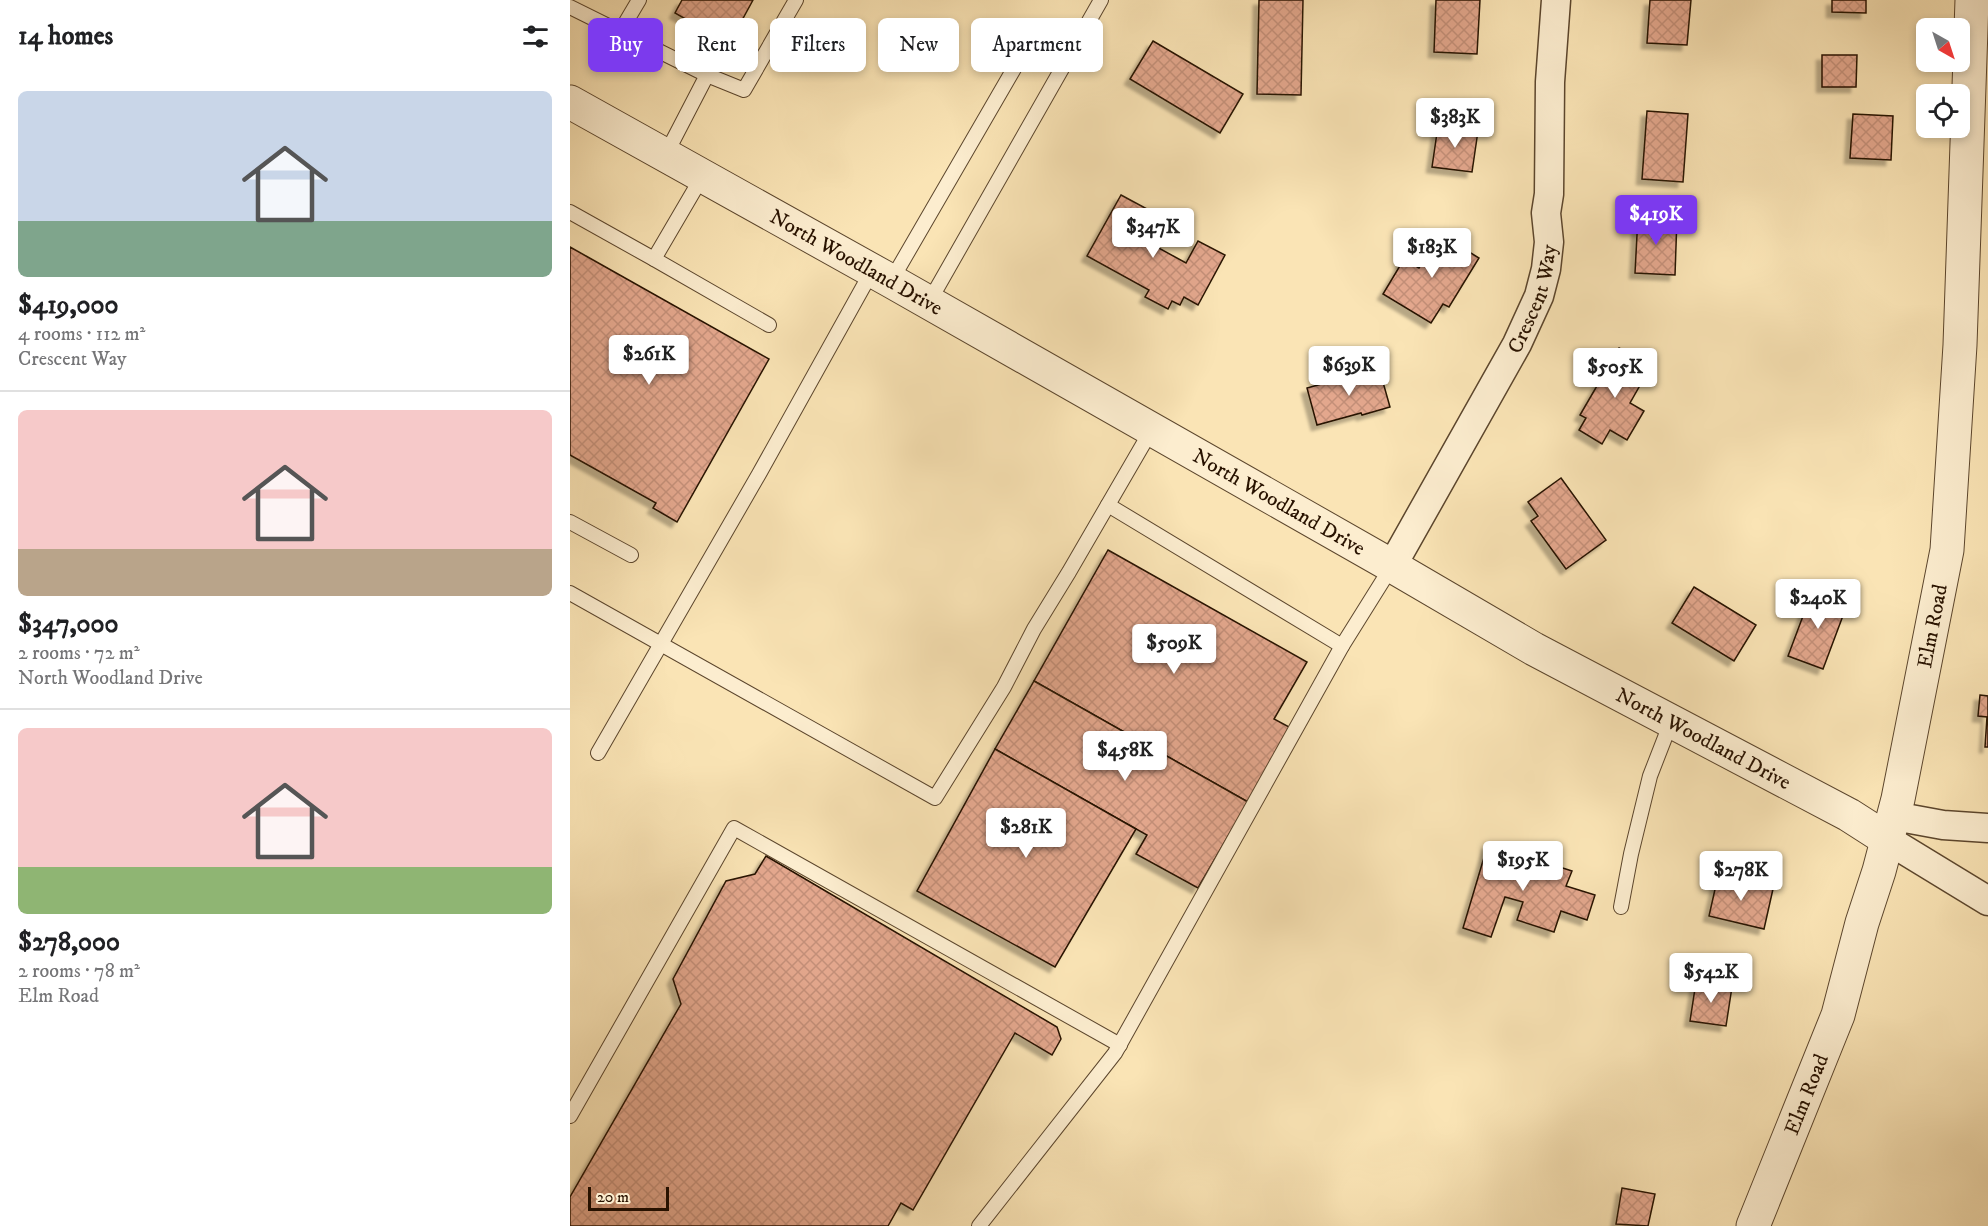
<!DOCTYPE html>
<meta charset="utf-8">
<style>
:root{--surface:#fff;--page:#f2f2f2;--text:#202124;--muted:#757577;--line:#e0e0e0;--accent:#7c3aed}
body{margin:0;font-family:"IM FELL DW Pica",serif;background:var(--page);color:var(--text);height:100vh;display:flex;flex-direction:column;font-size:22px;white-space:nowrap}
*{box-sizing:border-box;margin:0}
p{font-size:20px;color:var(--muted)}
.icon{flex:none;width:33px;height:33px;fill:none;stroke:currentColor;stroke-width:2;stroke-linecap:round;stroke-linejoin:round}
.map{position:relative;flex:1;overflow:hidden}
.details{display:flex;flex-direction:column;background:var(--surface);width:570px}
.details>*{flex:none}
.hud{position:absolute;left:18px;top:18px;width:570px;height:54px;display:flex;gap:12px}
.needle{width:39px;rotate:141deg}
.controls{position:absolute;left:1346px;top:18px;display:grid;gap:12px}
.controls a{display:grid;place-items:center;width:54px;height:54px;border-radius:9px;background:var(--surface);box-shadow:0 3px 9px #0003;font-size:30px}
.scale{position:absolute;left:18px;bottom:15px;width:81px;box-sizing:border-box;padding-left:6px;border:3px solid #281200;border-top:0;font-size:16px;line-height:21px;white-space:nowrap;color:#281200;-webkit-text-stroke:4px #fcedcf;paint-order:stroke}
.price{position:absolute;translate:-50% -51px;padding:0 14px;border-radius:6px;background:#fff;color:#222;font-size:20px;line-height:39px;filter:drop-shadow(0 2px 3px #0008)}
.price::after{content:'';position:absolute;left:50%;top:36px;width:18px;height:14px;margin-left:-9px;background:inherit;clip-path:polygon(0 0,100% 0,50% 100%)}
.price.on{background:var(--accent);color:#fff}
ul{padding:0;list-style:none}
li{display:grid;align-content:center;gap:12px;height:318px;padding:0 18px}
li+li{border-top:2px solid var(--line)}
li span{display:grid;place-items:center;height:186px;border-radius:9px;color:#555}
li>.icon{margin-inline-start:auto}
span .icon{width:108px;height:108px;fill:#fffc;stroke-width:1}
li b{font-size:26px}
h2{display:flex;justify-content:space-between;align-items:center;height:72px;padding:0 18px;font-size:26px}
.tag{padding:0 21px;border-radius:9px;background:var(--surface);box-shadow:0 3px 9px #0003;font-size:21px;line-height:54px}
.tag.on{background:var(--accent);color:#fff}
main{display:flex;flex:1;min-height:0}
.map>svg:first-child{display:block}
</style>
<main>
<section class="details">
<h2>14 homes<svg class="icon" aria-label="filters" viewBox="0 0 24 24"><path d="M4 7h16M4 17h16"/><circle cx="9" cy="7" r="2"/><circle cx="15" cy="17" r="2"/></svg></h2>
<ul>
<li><span style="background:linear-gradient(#c9d6e8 70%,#7fa58c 0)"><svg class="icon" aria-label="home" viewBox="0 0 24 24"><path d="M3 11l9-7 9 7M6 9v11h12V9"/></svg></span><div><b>$419,000</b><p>4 rooms · 112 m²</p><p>Crescent Way</p></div></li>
<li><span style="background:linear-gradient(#f6c9c9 75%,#b9a48a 0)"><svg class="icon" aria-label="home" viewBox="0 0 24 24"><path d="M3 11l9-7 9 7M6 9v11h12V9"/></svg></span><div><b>$347,000</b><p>2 rooms · 72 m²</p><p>North Woodland Drive</p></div></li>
<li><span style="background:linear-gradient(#f6c9c9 75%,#8fb573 0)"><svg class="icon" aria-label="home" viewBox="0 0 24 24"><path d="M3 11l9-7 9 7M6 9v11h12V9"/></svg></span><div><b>$278,000</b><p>2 rooms · 78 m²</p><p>Elm Road</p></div></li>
</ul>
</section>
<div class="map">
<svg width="1418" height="1226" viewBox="0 0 1418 1226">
<defs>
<pattern id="building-cross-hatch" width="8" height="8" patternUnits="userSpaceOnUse" patternTransform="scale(1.5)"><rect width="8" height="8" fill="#e3a78d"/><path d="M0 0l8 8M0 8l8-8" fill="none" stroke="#c38f78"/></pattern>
<filter id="shadow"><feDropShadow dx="-5.5" dy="5.5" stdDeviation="1.5" flood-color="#0004"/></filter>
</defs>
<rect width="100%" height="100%" fill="#fae4b5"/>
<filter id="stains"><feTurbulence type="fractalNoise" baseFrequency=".00333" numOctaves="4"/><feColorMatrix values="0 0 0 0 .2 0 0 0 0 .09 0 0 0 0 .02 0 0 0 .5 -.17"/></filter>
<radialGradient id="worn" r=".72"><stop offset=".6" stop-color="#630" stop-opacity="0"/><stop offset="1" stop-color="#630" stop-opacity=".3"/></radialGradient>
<g fill="url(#building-cross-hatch)" stroke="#281200" stroke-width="1.5" filter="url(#shadow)">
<polygon points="112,0 183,0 159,44 105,13"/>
<polygon points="689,0 733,0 731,95 687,94"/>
<polygon points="866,0 910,0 907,54 864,52"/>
<polygon points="1080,0 1121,0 1117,45 1077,43"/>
<polygon points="1262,0 1296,0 1296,13 1262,12"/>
<polygon points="583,41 673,94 650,133 560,79"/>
<polygon points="1252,55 1287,55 1286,87 1252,87"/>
<polygon points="1077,111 1118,114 1113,182 1072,179"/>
<polygon points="1283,114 1323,116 1321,160 1280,158"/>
<polygon points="868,126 908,131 902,172 862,167"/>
<polygon points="551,195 579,210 565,235 616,263 628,241 655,255 628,305 614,297 610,305 602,301 598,309 575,297 579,290 517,256"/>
<polygon points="1068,216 1107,218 1105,275 1065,273"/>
<polygon points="870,234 909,258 879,307 873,304 861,323 813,294 834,259 849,268"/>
<polygon points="0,247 199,359 107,522 83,508 86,503 0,455"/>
<polygon points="1049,348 1081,366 1060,403 1074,411 1057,440 1040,430 1032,444 1009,430 1016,418 1010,415"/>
<polygon points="809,368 820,407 792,415 791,413 747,425 737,388"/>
<polygon points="991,478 1036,540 996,569 961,521 968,516 958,502"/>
<polygon points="538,550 737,662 704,719 721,728 678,802 464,681"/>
<polygon points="1124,587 1186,625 1164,661 1102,623"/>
<polygon points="1242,592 1277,605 1253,669 1218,656"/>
<polygon points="464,681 678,802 628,888 566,854 577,835 425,749"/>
<polygon points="1410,695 1418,696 1418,747 1415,747 1417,717 1408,716"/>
<polygon points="425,749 566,829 485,967 347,891"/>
<polygon points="918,844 1002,871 996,886 1025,895 1017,920 991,911 984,932 947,920 953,902 935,897 921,937 893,928"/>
<polygon points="196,856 487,1027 491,1039 482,1055 445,1033 343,1210 331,1203 318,1226 0,1226 0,1197 111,1004 103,979 156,881 185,874"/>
<polygon points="1148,876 1203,889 1194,929 1139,916"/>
<polygon points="1126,982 1162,987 1156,1026 1120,1021"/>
<polygon points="1052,1188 1085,1194 1078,1226 1046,1224"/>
</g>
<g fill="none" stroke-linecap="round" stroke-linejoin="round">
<defs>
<g id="service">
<polyline points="0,7 137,75 174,90 226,0"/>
<polyline points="50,32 69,0"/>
<polyline points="95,156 137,75"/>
<polyline points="0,212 84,259 132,177"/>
<polyline points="84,259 199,325"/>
<polyline points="321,281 460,41"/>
<polyline points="359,302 531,0"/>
<polyline points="538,505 772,646 822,566"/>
<polyline points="0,522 61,555"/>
<polyline points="0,593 365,798 434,687 464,629 499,572 582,429"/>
<polyline points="28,753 189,474 302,271"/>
<polyline points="1051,907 1061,854 1080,776 1101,722"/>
<polyline points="0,1116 164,828 550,1045"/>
<polyline points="409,1226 545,1053 772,646"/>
</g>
<g id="minor">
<path id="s1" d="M822 566 947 344 969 296 976 269 979 242 976 213 979 194 980 82 986 0"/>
<polyline points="1324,816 1373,825 1418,828"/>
<polyline points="1318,840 1418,901"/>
</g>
<g id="tertiary">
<path id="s2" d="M0 102 321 281 822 566 964 649 1279 815 1318 840"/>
<path id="s3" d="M1183 1226 1268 1015 1292 923 1309 871 1328 799 1377 550 1390 345 1402 0"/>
</g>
</defs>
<use href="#service" stroke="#5c462d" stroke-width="16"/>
<use href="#minor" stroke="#5c462d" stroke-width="31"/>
<use href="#tertiary" stroke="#5c462d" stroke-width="35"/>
<use href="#service" stroke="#fcedcf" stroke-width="14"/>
<use href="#minor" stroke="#fcedcf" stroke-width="28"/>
<use href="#tertiary" stroke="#fcedcf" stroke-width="33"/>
</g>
<g text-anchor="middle" stroke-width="4.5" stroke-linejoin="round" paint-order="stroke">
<g font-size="21" fill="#281200" stroke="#fcedcf">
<text dy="7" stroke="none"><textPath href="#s2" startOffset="328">North Woodland Drive</textPath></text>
<text dy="7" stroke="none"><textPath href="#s1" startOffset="303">Crescent Way</textPath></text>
<text dy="7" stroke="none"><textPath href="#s2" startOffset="814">North Woodland Drive</textPath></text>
<text dy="7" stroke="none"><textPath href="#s3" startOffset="628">Elm Road</textPath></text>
<text dy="7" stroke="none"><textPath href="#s2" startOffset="1300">North Woodland Drive</textPath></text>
<text dy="7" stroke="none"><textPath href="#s3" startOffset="142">Elm Road</textPath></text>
</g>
</g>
<rect width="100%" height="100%" filter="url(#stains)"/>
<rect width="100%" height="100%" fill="url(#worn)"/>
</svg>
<div class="controls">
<a><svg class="needle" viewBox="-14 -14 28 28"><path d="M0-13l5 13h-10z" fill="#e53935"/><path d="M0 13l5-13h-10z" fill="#757577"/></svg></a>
<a><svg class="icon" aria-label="locate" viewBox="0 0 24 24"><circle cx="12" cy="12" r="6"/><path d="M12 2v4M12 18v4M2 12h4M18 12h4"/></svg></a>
</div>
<div class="scale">20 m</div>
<b class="price" style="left:885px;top:149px">$383K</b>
<b class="price on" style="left:1086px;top:246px">$419K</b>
<b class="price" style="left:583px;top:259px">$347K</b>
<b class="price" style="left:862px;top:279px">$183K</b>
<b class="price" style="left:79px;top:386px">$261K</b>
<b class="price" style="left:779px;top:397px">$639K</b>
<b class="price" style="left:1045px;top:399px">$505K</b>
<b class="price" style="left:1248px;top:630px">$240K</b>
<b class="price" style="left:604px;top:675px">$509K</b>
<b class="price" style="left:555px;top:782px">$458K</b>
<b class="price" style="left:456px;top:859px">$281K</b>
<b class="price" style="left:953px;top:892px">$195K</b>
<b class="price" style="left:1171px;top:902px">$278K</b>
<b class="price" style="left:1141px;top:1004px">$542K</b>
<div class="hud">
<a class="tag on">Buy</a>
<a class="tag">Rent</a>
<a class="tag">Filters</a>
<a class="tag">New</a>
<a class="tag">Apartment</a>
</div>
</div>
</main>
